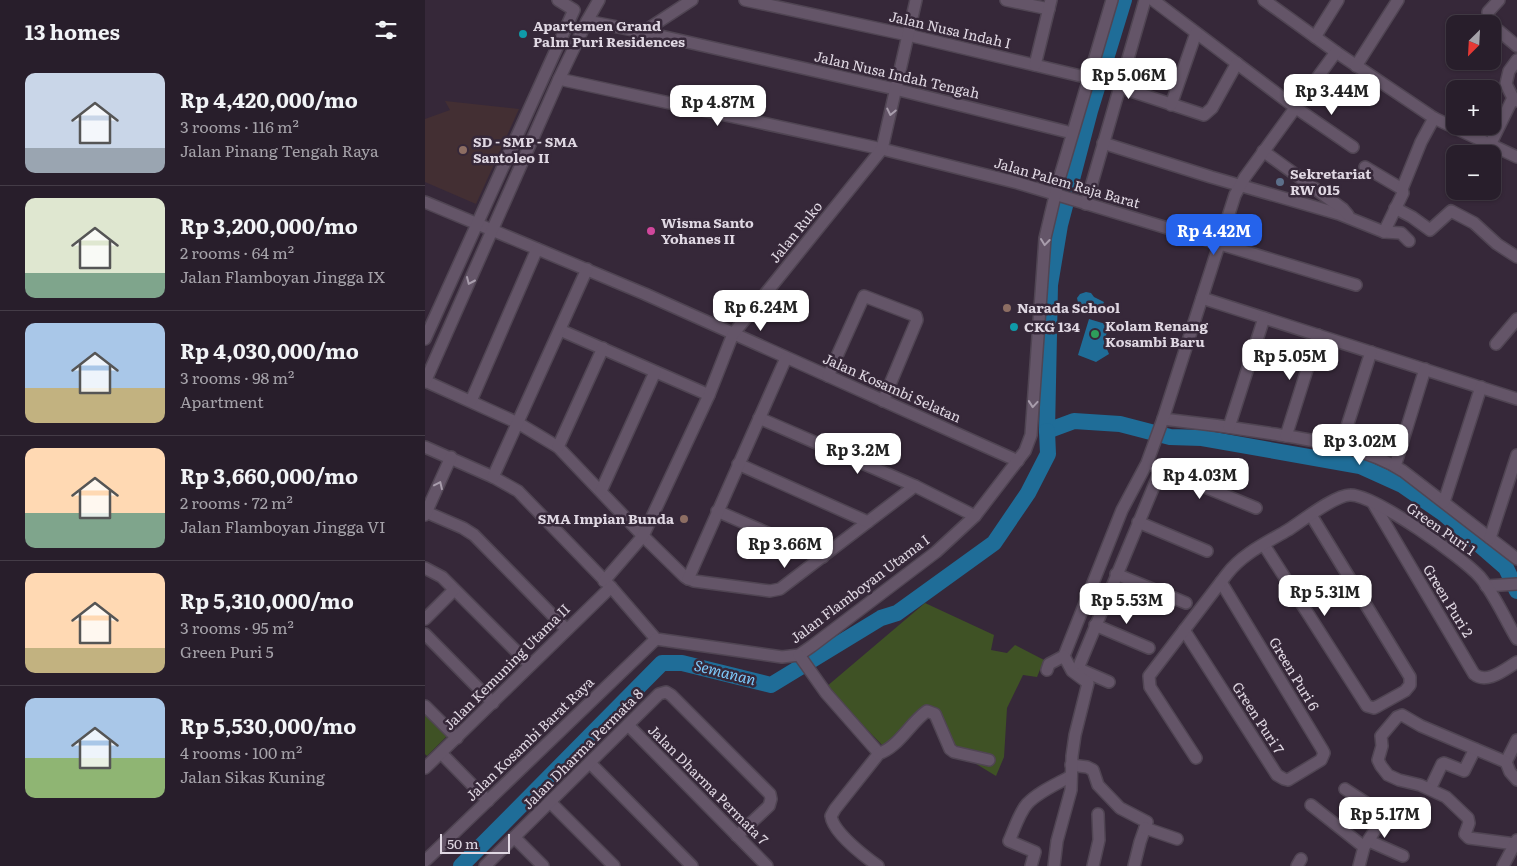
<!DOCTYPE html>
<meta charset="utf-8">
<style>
:root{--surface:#281e2b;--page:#342b37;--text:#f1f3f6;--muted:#a5a2a9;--line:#443c47;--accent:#2563eb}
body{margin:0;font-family:Literata,serif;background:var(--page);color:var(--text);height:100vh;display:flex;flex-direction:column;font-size:19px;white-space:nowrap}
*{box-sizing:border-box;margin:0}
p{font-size:16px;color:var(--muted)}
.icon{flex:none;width:28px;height:28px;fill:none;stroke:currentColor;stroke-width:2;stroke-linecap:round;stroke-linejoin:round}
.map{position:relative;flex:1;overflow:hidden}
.panel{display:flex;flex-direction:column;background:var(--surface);width:425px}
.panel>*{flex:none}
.needle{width:32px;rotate:204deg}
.fabs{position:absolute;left:1021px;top:15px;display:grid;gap:10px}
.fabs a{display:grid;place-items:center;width:55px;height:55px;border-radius:10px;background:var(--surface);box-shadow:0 1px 4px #0004,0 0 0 1px var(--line);font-size:25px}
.scale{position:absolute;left:15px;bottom:12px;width:70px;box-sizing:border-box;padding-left:5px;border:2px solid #e0d8e3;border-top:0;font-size:14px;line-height:18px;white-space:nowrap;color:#e0d8e3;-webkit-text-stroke:4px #362839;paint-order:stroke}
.price{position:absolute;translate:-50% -42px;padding:0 11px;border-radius:10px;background:#fff;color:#222;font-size:16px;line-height:32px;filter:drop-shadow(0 1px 2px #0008)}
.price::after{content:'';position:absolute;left:50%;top:30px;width:15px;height:11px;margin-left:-8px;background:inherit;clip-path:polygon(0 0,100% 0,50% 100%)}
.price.on{background:var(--accent);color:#fff}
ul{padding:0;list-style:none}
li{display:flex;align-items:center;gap:15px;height:125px;padding:0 25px}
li+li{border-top:1px solid var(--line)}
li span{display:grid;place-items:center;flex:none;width:140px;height:100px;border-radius:10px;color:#555}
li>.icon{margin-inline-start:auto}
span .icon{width:60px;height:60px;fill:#fffc;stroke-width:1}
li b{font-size:21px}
h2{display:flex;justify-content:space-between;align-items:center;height:60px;padding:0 25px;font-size:21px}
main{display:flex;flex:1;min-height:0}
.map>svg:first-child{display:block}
</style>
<main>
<section class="panel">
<h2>13 homes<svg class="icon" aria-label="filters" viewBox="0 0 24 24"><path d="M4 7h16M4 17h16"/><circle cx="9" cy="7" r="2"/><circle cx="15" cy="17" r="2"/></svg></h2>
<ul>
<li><span style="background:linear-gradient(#c9d6e8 75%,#9aa5b1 0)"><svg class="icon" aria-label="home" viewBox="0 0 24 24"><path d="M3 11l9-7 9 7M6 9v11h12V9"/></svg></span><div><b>Rp 4,420,000/mo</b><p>3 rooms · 116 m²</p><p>Jalan Pinang Tengah Raya</p></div></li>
<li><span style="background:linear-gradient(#dfe7d0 75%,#7fa58c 0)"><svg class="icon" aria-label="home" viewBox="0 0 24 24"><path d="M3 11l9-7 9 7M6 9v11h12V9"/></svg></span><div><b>Rp 3,200,000/mo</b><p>2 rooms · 64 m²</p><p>Jalan Flamboyan Jingga IX</p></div></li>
<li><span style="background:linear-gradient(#a9c7e8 65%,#c2b280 0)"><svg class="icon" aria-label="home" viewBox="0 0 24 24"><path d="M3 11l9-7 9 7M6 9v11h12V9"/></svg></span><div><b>Rp 4,030,000/mo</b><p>3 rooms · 98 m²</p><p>Apartment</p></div></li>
<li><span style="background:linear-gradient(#ffd9b3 65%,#7fa58c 0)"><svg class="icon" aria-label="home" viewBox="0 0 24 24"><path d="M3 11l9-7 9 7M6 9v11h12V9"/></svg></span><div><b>Rp 3,660,000/mo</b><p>2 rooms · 72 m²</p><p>Jalan Flamboyan Jingga VI</p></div></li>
<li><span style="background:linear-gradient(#ffd9b3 75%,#c2b280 0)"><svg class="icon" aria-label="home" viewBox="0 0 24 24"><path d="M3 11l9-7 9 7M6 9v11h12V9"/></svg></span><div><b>Rp 5,310,000/mo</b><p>3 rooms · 95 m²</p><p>Green Puri 5</p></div></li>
<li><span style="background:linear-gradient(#a9c7e8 60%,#8fb573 0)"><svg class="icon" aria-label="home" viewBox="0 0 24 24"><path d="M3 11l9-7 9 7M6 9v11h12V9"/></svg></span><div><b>Rp 5,530,000/mo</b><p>4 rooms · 100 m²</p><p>Jalan Sikas Kuning</p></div></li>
</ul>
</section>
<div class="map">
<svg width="1092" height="866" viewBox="0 0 1092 866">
<rect width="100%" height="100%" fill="#362839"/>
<polygon fill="#432f33" points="20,101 94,109 51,204 0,182 0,119 25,110"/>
<g fill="#3f5225">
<polygon points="500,603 569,635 566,650 582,653 590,645 619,660 612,677 598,675 582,708 579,757 571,776 525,748 523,728 501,705 458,746 401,687"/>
<polygon points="0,714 22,736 2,756 0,754"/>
</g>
<g fill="#1f6d98">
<polygon points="661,292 666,293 669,297 679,302 675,311 666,307 661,310 654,307 652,298 655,294"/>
<polygon points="664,319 684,325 679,342 684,354 671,362 653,355"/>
</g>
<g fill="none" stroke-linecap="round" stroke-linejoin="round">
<g stroke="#1f6d98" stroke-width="16">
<polyline points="699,0 665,111 635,225 625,285 622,431 649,421 695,424 745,437 777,438 935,466 977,485 1019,514 1081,568 1092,591"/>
<polyline points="36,866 237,663 257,663 346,685 456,618 472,613 569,543 603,493 623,454 622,431"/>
</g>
<defs>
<g id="minor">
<polyline points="320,0 483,35 664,78"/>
<polyline points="581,0 624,9"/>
<polyline points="728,0 871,108 928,147"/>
<polyline points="839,0 911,52 1009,118 1092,157"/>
<polyline points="162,21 218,32 470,89 647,133"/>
<polyline points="1065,24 1063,12 1074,0"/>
<polyline points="1068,26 1092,46"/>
<polyline points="218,32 267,0"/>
<polyline points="890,37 913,0"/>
<polyline points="1092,60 1084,71 1081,84 1088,98 1092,101"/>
<polyline points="610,65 626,0"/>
<polyline points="931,66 973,0"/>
<polyline points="134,79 457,149 593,183 931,285"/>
<polyline points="694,87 779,115 787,108 812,63"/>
<polyline points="746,105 771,33"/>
<polyline points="678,143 786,177 914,214 959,232 976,233 984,241"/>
<polyline points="1065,145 1088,98"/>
<polyline points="838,151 918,209 923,215"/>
<polyline points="940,167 977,189"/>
<polyline points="0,202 220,294 593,461"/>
<polyline points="661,204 720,0"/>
<polyline points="970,208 987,217 1005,230 1026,211 1049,223 1072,244 1092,257"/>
<polyline points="959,232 978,193 977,189 996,142 1009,118"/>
<polyline points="777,298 1092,399"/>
<polyline points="135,330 284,395"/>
<polyline points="0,339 149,10 133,0"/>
<polyline points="1071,344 1092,319"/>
<polyline points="403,376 439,296 491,316 492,320 458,401"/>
<polyline points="0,381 93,423 133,447 218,536 260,577 269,581 345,591 355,589 490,486"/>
<polyline points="0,382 134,79 162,21 174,0"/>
<polyline points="46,401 112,249"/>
<polyline points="334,418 490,486 550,516"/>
<path d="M738 419C775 423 812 428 849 434 892 441 940 447 978 471L1092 559"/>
<polyline points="804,427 839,318"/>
<polyline points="861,436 893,335"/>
<polyline points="916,445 946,352"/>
<polyline points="0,447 68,477 93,491 186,587 231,639 357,657 374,655 387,646 511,552 550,516 600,451 606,435 620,238 633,183 687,0"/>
<polyline points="133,447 178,348"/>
<polyline points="313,464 443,522"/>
<polyline points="729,466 831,508"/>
<polyline points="970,466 1000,369"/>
<polyline points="68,477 162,269"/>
<polyline points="176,491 230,372"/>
<polyline points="1019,502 1056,387"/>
<path d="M948 503 1049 674C1062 685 1080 669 1092 662"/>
<polyline points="292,511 398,557"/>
<polyline points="1,512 38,528 49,535 141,629"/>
<polyline points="0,515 26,457"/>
<polyline points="713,522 782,551"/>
<polyline points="1065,538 1092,455"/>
<polyline points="839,545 942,706 949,708 953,706 980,691 985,685 985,677 886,515"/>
<polyline points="0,568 17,577 105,665"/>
<polyline points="691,574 761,603"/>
<polyline points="263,579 361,358"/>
<polyline points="179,581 218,536 284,395 308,334 457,149 491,0"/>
<polyline points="1061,586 1092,584"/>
<polyline points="0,619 29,590"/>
<polyline points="670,625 724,648"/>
<polyline points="759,630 852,775 859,779 863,780 896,760 899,753 897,749 796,582"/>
<polyline points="0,634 68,703"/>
<path d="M374 655 401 693 452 751V756L410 809 406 816C408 832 439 856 453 866"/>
<polyline points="622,670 624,664 639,656 697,510 722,463 738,419 810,195 820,177 911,52"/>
<polyline points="684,682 654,669 654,666 736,469"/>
<polyline points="0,706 32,738"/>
<polyline points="203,725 342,866"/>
<polyline points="16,753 63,801"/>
<path d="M453 754C474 747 484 724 502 711L510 714 525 749 529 752 564 760"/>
<path d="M771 758 725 687 724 676 802 574C817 554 841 543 863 530 877 521 910 495 925 495 949 494 1038 558 1055 577 1070 595 1080 619 1092 639"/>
<polyline points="1081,762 1092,740"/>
<polyline points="165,763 267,866"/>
<polyline points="646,765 662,767 668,770 673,785 695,808 722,822 715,842 709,866"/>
<polyline points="0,768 186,587"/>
<polyline points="920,789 960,815"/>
<polyline points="1005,789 1017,764 1019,763 1039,771 1050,749"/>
<polyline points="125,802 189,866"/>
<polyline points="886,805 939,847"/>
<polyline points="720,828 752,839"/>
<polyline points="90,838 118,866"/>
<polyline points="944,841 978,856"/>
<polyline points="1090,844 1044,838 1040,834 1044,823 1043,818 1021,797 995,785 974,780 963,775 956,766 953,760 957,746 956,736 972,717 977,715 996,726 1081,762 1085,772 1092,780"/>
<polyline points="0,861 231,639"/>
<polyline points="60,866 234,694 241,692 246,695 345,794 346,799 344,806 312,836"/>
<path d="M606 866 610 852 584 841C589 830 594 813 602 804 613 792 632 784 646 776"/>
<polyline points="629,866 632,841 646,790 647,756 650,735 663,683 647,671 639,656"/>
<polyline points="668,866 674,840 673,814"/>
<polyline points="872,866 876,859"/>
<polyline points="934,866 939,847 967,804"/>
<polyline points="1078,866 1092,840"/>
</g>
</defs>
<use href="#minor" stroke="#504553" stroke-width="14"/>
<use href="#minor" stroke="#645568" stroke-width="11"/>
</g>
<defs><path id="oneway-chevron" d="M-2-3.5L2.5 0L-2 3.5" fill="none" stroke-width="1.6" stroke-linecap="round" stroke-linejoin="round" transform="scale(1.25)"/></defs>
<g stroke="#a89dac">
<use href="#oneway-chevron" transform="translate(466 112) rotate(102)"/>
<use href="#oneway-chevron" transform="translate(620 242) rotate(97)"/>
<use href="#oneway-chevron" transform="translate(45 281) rotate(114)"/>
<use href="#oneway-chevron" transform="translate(608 404) rotate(95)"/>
<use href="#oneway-chevron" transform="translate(14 485) rotate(-65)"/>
</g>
<g fill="#0f9aa8" stroke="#362839" stroke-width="2">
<circle cx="98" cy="34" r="5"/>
<circle cx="589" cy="327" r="5"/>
</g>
<g fill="#8d6e63" stroke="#362839" stroke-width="2">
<circle cx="38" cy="150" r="5"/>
<circle cx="582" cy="308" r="5"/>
<circle cx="259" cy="519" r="5"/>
</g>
<circle fill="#5c6f8a" stroke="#362839" stroke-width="2" cx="855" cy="182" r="5"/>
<circle fill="#d1479c" stroke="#362839" stroke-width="2" cx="226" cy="231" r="5"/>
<circle fill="#2e9e5b" stroke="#362839" stroke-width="2" cx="670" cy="334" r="5"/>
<g text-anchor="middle" stroke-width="5" stroke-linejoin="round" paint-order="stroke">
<g font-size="14" font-weight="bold" fill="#e0d8e3" stroke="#362839" text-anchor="start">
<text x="108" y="31">Apartemen Grand<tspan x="108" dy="16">Palm Puri Residences</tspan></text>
<text x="48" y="147">SD - SMP - SMA<tspan x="48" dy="16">Santoleo II</tspan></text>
<text x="865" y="179">Sekretariat<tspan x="865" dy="16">RW 015</tspan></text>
<text x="236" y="228">Wisma Santo<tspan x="236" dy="16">Yohanes II</tspan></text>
<text x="592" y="313">Narada School</text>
<text x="680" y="331">Kolam Renang<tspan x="680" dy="16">Kosambi Baru</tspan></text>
<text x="599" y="332">CKG 134</text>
<text x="249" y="524" text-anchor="end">SMA Impian Bunda</text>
</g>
<g font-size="14" fill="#e0d8e3" stroke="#362839">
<text transform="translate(525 30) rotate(13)" y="5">Jalan Nusa Indah I</text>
<text transform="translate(472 75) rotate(13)" y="5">Jalan Nusa Indah Tengah</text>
<text transform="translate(642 183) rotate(16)" y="5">Jalan Palem Raja Barat</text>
<text transform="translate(371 232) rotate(-51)" y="5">Jalan Ruko</text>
<text transform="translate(467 388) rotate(24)" y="5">Jalan Kosambi Selatan</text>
<text transform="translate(1016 529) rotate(35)" y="5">Green Puri 1</text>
<text transform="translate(435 589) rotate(-37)" y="5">Jalan Flamboyan Utama I</text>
<text transform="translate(1023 601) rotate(59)" y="5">Green Puri 2</text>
<text transform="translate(82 667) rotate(-45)" y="5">Jalan Kemuning Utama II</text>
<text transform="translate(869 674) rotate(59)" y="5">Green Puri 6</text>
<text transform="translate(833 718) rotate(57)" y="5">Green Puri 7</text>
<text transform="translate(105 739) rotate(-44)" y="5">Jalan Kosambi Barat Raya</text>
<text transform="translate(158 749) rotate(-45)" y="5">Jalan Dharma Permata 8</text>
<text transform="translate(283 785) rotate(45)" y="5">Jalan Dharma Permata 7</text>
</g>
<g font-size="15" font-style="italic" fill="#7cc9fa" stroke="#362839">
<text transform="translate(300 673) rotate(14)" y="5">Semanan</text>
</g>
</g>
</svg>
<div class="fabs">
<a><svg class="needle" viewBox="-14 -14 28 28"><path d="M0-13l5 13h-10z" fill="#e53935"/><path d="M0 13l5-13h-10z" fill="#a5a2a9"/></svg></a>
<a>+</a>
<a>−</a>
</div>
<div class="scale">50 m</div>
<b class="price" style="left:704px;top:100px">Rp 5.06M</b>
<b class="price" style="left:907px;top:116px">Rp 3.44M</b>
<b class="price" style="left:293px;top:127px">Rp 4.87M</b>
<b class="price on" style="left:789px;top:256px">Rp 4.42M</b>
<b class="price" style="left:336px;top:332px">Rp 6.24M</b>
<b class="price" style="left:865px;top:381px">Rp 5.05M</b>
<b class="price" style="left:935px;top:466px">Rp 3.02M</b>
<b class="price" style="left:433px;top:475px">Rp 3.2M</b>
<b class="price" style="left:775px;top:500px">Rp 4.03M</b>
<b class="price" style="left:360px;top:569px">Rp 3.66M</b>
<b class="price" style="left:900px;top:617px">Rp 5.31M</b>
<b class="price" style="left:702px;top:625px">Rp 5.53M</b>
<b class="price" style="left:960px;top:839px">Rp 5.17M</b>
</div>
</main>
